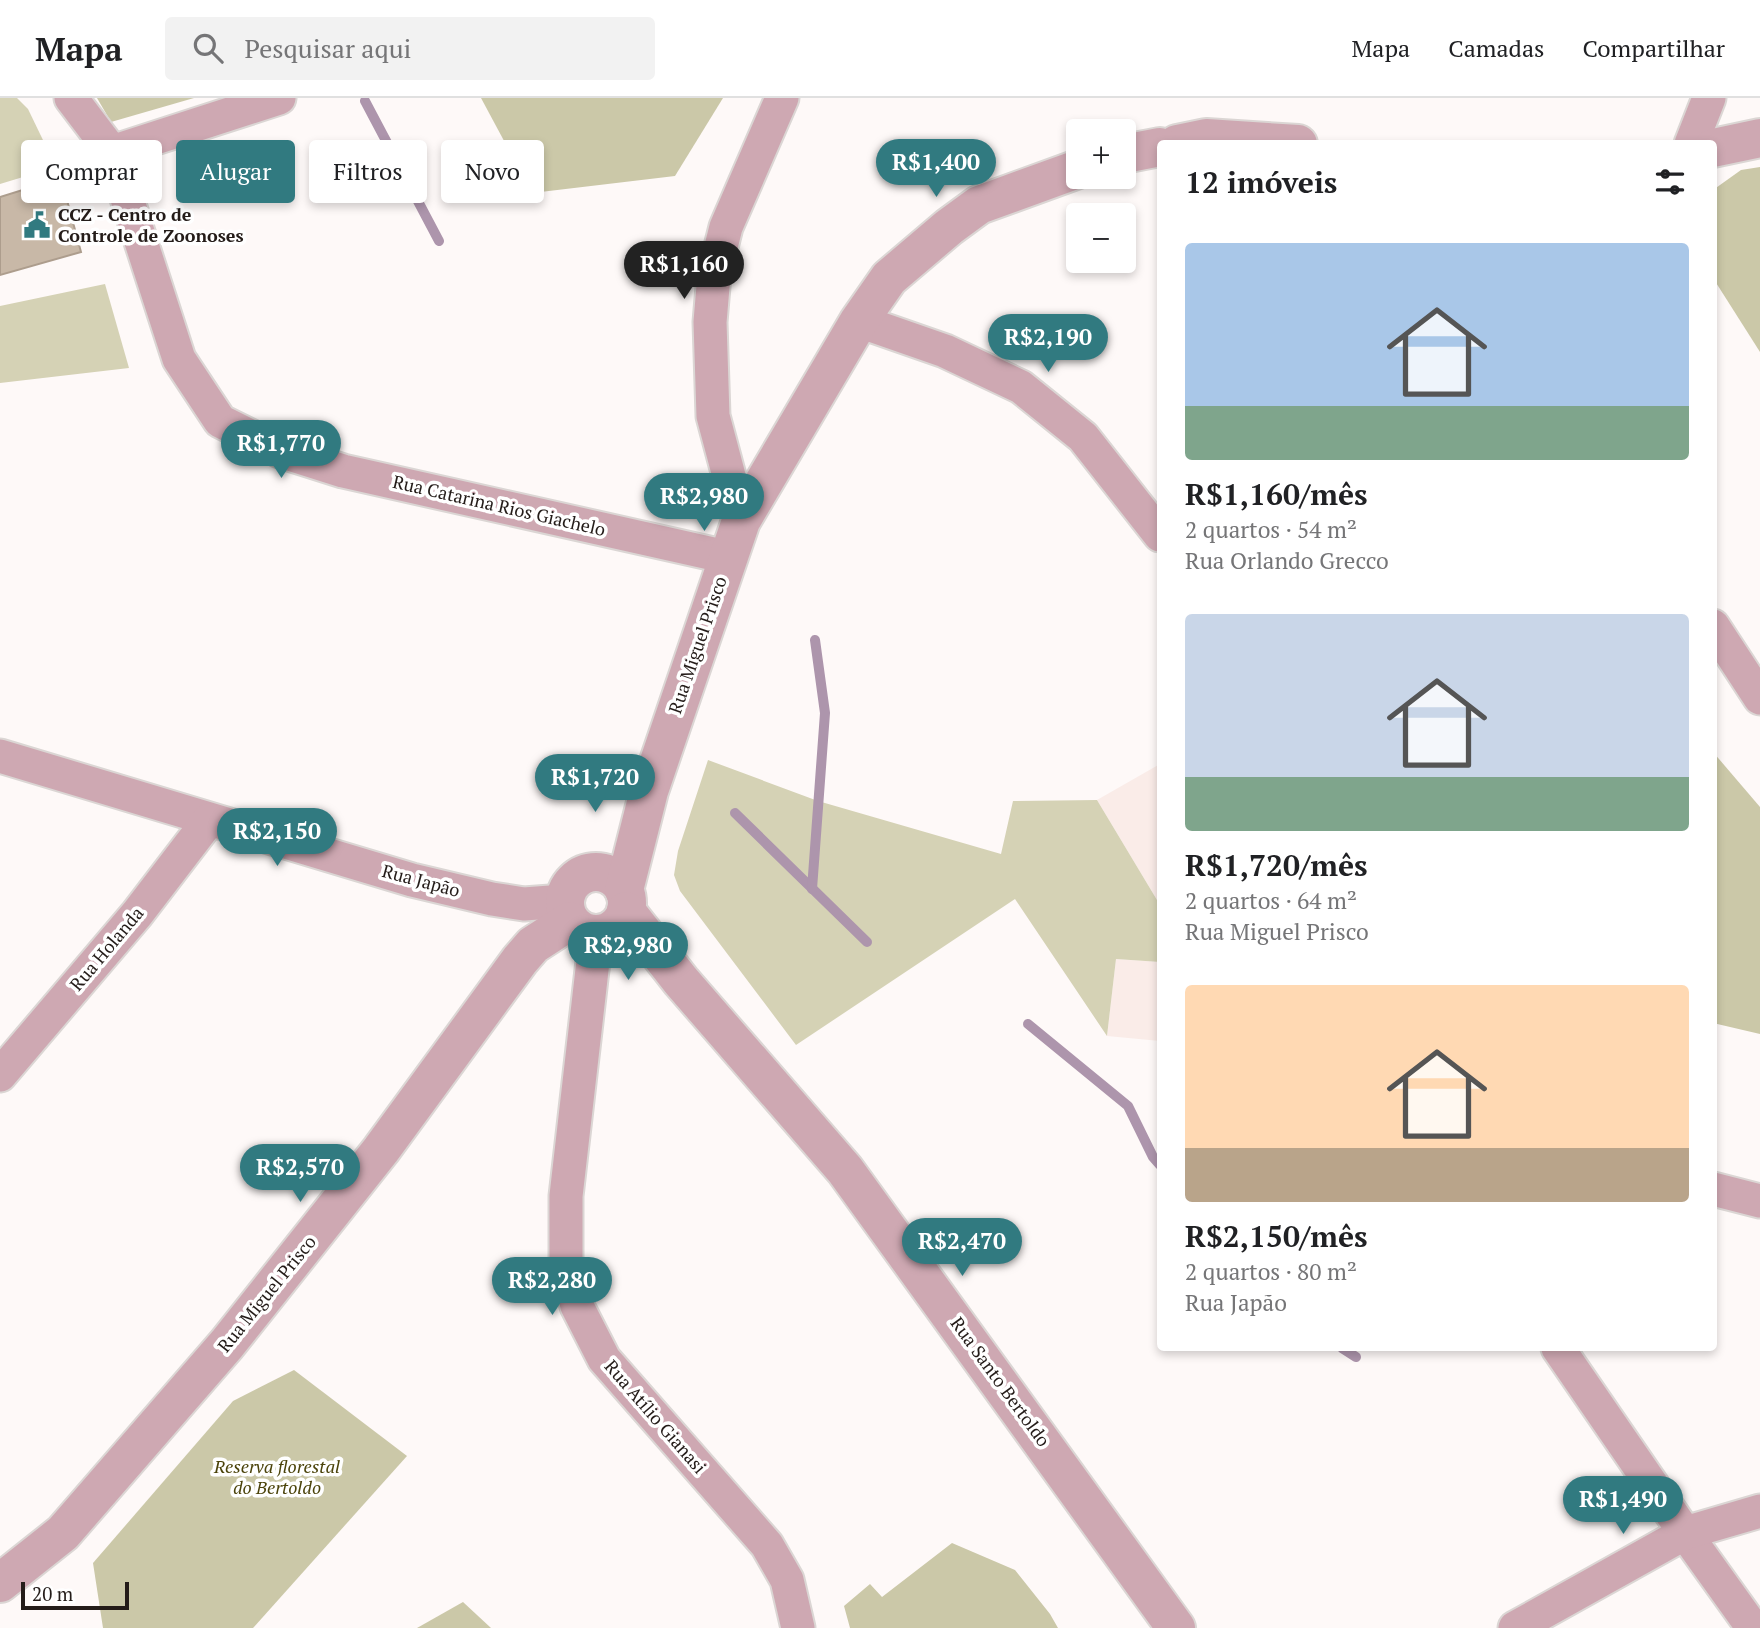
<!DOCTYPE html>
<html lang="pt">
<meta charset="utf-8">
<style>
:root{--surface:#fff;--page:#f2f2f2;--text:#202124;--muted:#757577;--line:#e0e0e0;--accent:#317a80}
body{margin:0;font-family:"PT Serif",serif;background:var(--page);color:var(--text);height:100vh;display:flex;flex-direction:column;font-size:26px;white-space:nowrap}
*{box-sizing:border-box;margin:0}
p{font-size:23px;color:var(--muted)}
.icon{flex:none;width:38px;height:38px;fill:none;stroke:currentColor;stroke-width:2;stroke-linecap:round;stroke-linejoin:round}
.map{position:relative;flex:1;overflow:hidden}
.drawer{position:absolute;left:1157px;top:42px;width:560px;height:1211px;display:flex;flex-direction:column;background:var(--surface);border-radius:7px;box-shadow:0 4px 10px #0003}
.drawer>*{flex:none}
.hud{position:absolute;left:21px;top:42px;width:665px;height:63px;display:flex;gap:14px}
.buttons{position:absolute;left:1066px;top:21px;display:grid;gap:14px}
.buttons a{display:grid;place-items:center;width:70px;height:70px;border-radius:7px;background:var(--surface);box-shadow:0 4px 10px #0003;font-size:35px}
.scale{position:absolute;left:21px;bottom:18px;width:108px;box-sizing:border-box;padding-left:7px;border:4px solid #241c19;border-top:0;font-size:19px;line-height:24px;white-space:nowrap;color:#241c19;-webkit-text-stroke:5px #fff;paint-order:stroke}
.price{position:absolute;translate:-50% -60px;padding:0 16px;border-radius:24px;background:var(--accent);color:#fff;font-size:23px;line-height:46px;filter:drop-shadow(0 2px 4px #0008)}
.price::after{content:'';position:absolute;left:50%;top:42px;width:21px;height:16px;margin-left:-10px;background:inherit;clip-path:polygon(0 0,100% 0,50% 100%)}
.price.selected{background:#222;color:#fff}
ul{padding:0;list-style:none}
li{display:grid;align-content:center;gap:14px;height:371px;padding:0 28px}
li span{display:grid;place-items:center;height:217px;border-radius:7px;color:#555}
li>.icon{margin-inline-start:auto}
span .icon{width:126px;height:126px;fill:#fffc;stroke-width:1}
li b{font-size:30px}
h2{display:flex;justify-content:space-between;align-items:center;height:84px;padding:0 28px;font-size:30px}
.tag{padding:0 24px;border-radius:7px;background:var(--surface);box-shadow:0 4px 10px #0003;font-size:24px;line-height:63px}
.tag.selected{background:var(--accent);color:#fff}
header{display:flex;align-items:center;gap:42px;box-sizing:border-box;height:98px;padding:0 35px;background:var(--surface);border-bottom:2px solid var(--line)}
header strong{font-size:33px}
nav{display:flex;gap:38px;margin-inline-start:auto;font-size:24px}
.search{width:490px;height:63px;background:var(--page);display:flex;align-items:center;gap:18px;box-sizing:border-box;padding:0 24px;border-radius:7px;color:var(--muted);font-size:26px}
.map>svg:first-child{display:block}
</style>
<header>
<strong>Mapa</strong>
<div class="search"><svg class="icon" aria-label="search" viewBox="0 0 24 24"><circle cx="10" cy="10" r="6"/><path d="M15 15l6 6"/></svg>Pesquisar aqui</div>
<nav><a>Mapa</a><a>Camadas</a><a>Compartilhar</a></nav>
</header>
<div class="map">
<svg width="1760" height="1530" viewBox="0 0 1760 1530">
<rect width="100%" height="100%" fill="#fef9f8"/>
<g fill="#faece8">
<polygon points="1160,666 1160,807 1097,702"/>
<polygon points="1116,861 1160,864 1160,943 1107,938"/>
</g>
<g fill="#d5d2b5">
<polygon points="0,0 17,0 28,11 56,69 0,86"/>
<polygon points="105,186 129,270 0,285 0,208"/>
<polygon points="708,662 818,703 1001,756 1013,703 1097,702 1160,807 1160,864 1116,861 1107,938 1015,801 796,947 680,793 674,777 678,753"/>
</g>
<g fill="#cbc8a8">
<polygon points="97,0 194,0 111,24"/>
<polygon points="481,0 723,0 675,78 532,95"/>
<polygon points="1760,69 1760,254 1713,180 1713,92 1741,72"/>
<polygon points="1713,654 1760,709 1760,936 1713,925"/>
<polygon points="294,1272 407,1358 253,1530 103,1530 93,1465 233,1303"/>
<polygon points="952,1445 1015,1472 1050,1516 1058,1530 850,1530 844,1508 870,1486 882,1499"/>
<polygon points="463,1504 491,1530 417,1530"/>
</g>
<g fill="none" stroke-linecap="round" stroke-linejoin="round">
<g stroke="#ad95ac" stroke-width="10">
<polyline points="365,3 439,143"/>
<polyline points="735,715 867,844"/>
<polyline points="812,791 825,615 815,542"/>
<polyline points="1028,926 1128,1008 1153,1059 1160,1067"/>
<polyline points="1342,1250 1356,1259"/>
</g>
</g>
<polygon fill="#c8b8a7" stroke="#ad9d8d" stroke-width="2" points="61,80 81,154 0,177 0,99"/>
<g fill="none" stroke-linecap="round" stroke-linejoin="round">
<defs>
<g id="minor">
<polyline points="71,0 112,54 179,261 220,323 280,353 343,373 727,459"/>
<polyline points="1691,46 1709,0"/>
<polyline points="112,54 279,0"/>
<polyline points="859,223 945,253 1021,289 1083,339 1160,437"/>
<polyline points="741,423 713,318 710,224 714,177 726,129 782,0"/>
<polyline points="1713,528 1760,600"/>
<polyline points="0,658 412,782 492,801 524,806 564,803"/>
<polyline points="596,837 566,1098 566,1163 577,1208 604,1261 767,1447 787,1482 798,1530"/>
<polyline points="0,977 137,816 209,722"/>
<polyline points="1713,1091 1760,1103"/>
<polyline points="1558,1250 1685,1435 1753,1530"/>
<polyline points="1515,1530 1685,1435 1760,1413"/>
</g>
<g id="tertiary">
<polyline points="1177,46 1206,40 1298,46"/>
<polyline points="1713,50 1760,40"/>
<polyline points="1124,56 1160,49"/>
<circle cx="596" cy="805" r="31"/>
<polyline points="624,792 649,693 741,423 859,223 889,180 949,129 979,107 1078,71"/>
<polyline points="626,813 681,883 845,1072 1176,1530"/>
<polyline points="0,1485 63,1435 227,1246 381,1052 520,862 533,847 570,823"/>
</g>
</defs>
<use href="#minor" stroke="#dbd6d4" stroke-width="37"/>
<use href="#tertiary" stroke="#dbd6d4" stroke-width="42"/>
<use href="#minor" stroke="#cea8b2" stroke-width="33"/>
<use href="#tertiary" stroke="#cea8b2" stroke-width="38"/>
</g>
<defs>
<symbol id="civic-bare" viewBox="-9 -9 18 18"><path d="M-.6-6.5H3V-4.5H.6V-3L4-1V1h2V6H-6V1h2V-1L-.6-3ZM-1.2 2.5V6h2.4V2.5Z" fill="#317a80" stroke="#fff" stroke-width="2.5" paint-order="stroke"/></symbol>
</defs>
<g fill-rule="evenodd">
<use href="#civic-bare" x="18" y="108" width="38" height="38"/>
</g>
<g text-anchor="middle" stroke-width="7" stroke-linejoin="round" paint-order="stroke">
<g font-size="18" font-weight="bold" fill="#241c19" stroke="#fff" text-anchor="start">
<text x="58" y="123">CCZ - Centro de<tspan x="58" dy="21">Controle de Zoonoses</tspan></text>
</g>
<g font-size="18" fill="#241c19" stroke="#fff">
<text transform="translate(499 408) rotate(13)" y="6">Rua Catarina Rios Giachelo</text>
<text transform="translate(698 547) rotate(-71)" y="6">Rua Miguel Prisco</text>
<text transform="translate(421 783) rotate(15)" y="6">Rua Japão</text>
<text transform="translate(107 851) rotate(-50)" y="6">Rua Holanda</text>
<text transform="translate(267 1196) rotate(-51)" y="6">Rua Miguel Prisco</text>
<text transform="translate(1000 1284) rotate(54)" y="6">Rua Santo Bertoldo</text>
<text transform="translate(655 1319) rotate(49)" y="6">Rua Atílio Gianasi</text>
</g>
<g font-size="18" font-style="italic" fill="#4b430a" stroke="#fff">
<text x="277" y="1375">Reserva florestal<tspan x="277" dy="21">do Bertoldo</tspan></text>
</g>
</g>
</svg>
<div class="buttons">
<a>+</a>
<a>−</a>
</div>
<div class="scale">20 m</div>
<b class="price" style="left:936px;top:101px">R$1,400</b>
<b class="price selected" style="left:684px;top:203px">R$1,160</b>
<b class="price" style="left:1048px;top:276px">R$2,190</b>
<b class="price" style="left:281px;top:382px">R$1,770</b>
<b class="price" style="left:704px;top:435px">R$2,980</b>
<b class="price" style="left:595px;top:716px">R$1,720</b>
<b class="price" style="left:277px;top:770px">R$2,150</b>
<b class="price" style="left:628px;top:884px">R$2,980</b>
<b class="price" style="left:300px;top:1106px">R$2,570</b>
<b class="price" style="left:962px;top:1180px">R$2,470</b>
<b class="price" style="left:552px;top:1219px">R$2,280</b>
<b class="price" style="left:1623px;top:1438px">R$1,490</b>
<div class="hud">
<a class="tag">Comprar</a>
<a class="tag selected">Alugar</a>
<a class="tag">Filtros</a>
<a class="tag">Novo</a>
</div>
<section class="drawer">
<h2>12 imóveis<svg class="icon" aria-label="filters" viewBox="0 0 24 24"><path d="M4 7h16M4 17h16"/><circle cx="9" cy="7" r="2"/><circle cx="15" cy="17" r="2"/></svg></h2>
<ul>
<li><span style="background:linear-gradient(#a9c7e8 75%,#7fa58c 0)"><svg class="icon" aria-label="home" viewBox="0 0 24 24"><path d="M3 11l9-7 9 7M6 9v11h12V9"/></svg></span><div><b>R$1,160/mês</b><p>2 quartos · 54 m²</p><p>Rua Orlando Grecco</p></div></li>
<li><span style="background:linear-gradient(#c9d6e8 75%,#7fa58c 0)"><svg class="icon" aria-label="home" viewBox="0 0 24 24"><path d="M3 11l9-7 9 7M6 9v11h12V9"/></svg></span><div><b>R$1,720/mês</b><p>2 quartos · 64 m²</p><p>Rua Miguel Prisco</p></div></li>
<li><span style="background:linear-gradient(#ffd9b3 75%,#b9a48a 0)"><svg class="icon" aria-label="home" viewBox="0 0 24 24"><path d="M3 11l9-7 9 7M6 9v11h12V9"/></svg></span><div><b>R$2,150/mês</b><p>2 quartos · 80 m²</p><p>Rua Japão</p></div></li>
</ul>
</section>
</div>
